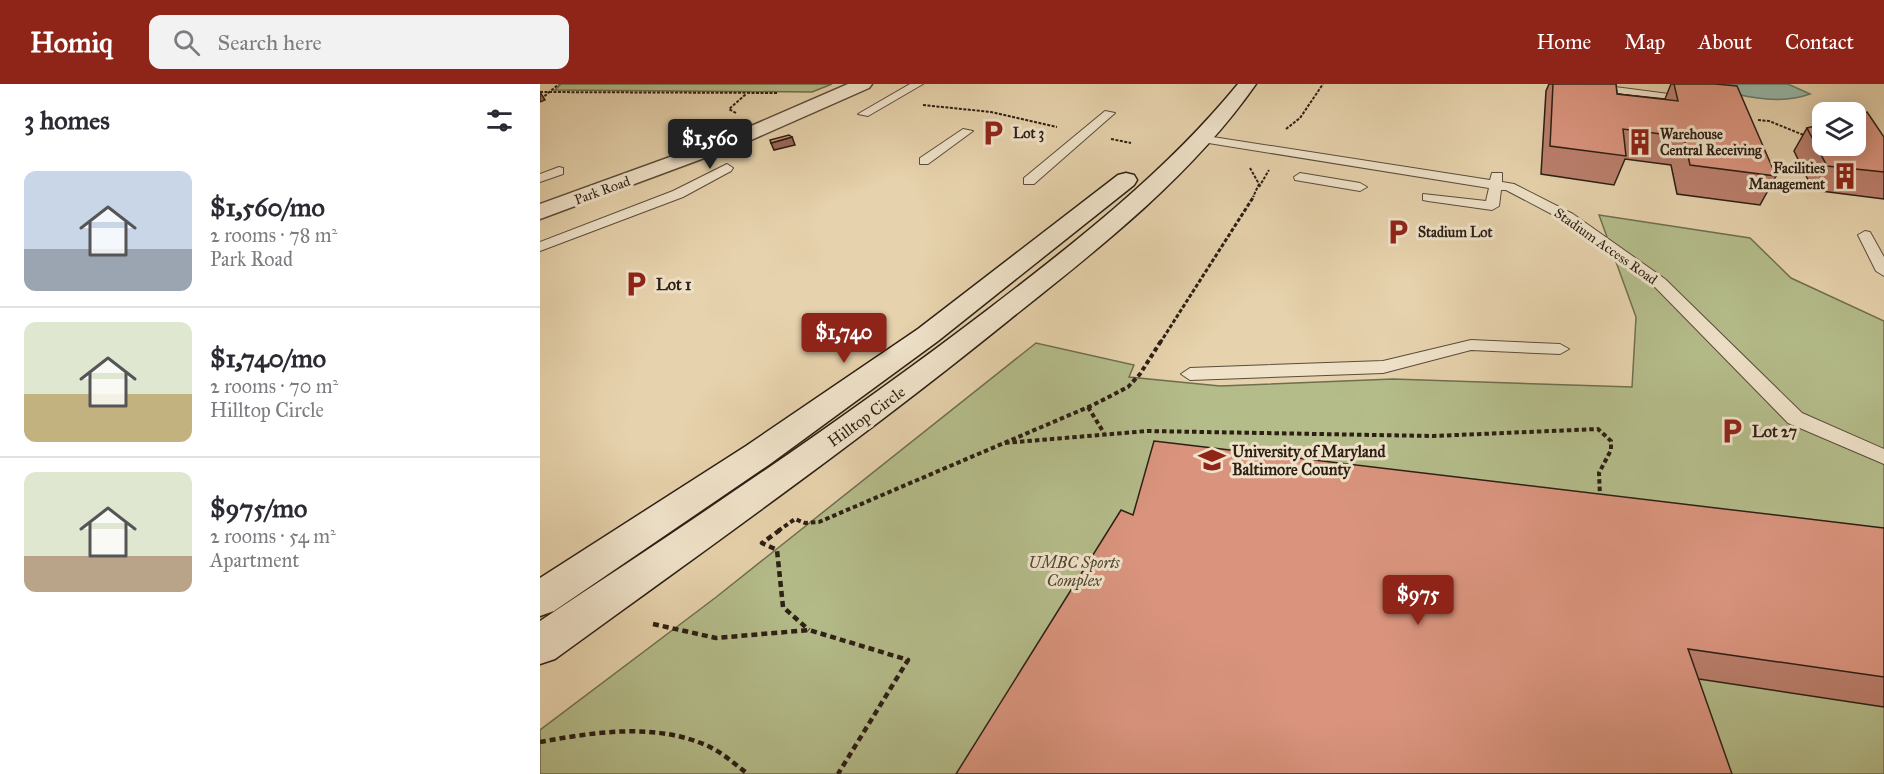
<!DOCTYPE html>
<meta charset="utf-8">
<style>
:root{--surface:#fff;--page:#f2f2f3;--text:#2b2b33;--muted:#7c7c81;--line:#e1e1e2;--accent:#8f2418}
body{margin:0;font-family:"IM FELL Great Primer",serif;background:var(--page);color:var(--text);height:100vh;display:flex;flex-direction:column;font-size:22px;white-space:nowrap}
*{box-sizing:border-box;margin:0}
p{font-size:20px;color:var(--muted)}
.icon{flex:none;width:33px;height:33px;fill:none;stroke:currentColor;stroke-width:2;stroke-linecap:round;stroke-linejoin:round}
.map{position:relative;flex:1;overflow:hidden}
.drawer{display:flex;flex-direction:column;background:var(--surface);width:540px}
.drawer>*{flex:none}
.buttons{position:absolute;left:1272px;top:18px;display:grid;gap:12px}
.buttons a{display:grid;place-items:center;width:54px;height:54px;border-radius:12px;background:var(--surface);box-shadow:0 3px 15px #0003;font-size:30px}
.price{position:absolute;translate:-50% -51px;padding:0 14px;border-radius:6px;background:var(--accent);color:#fff;font-size:20px;line-height:39px;filter:drop-shadow(0 2px 3px #0008)}
.price::after{content:'';position:absolute;left:50%;top:36px;width:18px;height:14px;margin-left:-9px;background:inherit;clip-path:polygon(0 0,100% 0,50% 100%)}
.price.on{background:#222;color:#fff}
ul{padding:0;list-style:none}
li{display:flex;align-items:center;gap:18px;height:150px;padding:0 24px}
li+li{border-top:2px solid var(--line)}
li span{display:grid;place-items:center;flex:none;width:168px;height:120px;border-radius:12px;color:#555}
li>.icon{margin-inline-start:auto}
span .icon{width:72px;height:72px;fill:#fffc;stroke-width:1}
li b{font-size:26px}
h2{display:flex;justify-content:space-between;align-items:center;height:72px;padding:0 24px;font-size:26px}
header{display:flex;align-items:center;gap:36px;box-sizing:border-box;height:84px;padding:0 30px;background:var(--accent);color:#fff}
header strong{font-size:28px}
nav{display:flex;gap:33px;margin-inline-start:auto;font-size:21px}
.search{width:420px;height:54px;background:var(--page);display:flex;align-items:center;gap:15px;box-sizing:border-box;padding:0 21px;border-radius:12px;color:var(--muted);font-size:22px}
main{display:flex;flex:1;min-height:0}
.map>svg:first-child{display:block}
</style>
<header>
<strong>Homiq</strong>
<div class="search"><svg class="icon" aria-label="search" viewBox="0 0 24 24"><circle cx="10" cy="10" r="6"/><path d="M15 15l6 6"/></svg>Search here</div>
<nav><a>Home</a><a>Map</a><a>About</a><a>Contact</a></nav>
</header>
<main>
<section class="drawer">
<h2>3 homes<svg class="icon" aria-label="filters" viewBox="0 0 24 24"><path d="M4 7h16M4 17h16"/><circle cx="9" cy="7" r="2"/><circle cx="15" cy="17" r="2"/></svg></h2>
<ul>
<li><span style="background:linear-gradient(#c9d6e8 65%,#9aa5b1 0)"><svg class="icon" aria-label="home" viewBox="0 0 24 24"><path d="M3 11l9-7 9 7M6 9v11h12V9"/></svg></span><div><b>$1,560/mo</b><p>2 rooms · 78 m²</p><p>Park Road</p></div></li>
<li><span style="background:linear-gradient(#dfe7d0 60%,#c2b280 0)"><svg class="icon" aria-label="home" viewBox="0 0 24 24"><path d="M3 11l9-7 9 7M6 9v11h12V9"/></svg></span><div><b>$1,740/mo</b><p>2 rooms · 70 m²</p><p>Hilltop Circle</p></div></li>
<li><span style="background:linear-gradient(#dfe7d0 70%,#b9a48a 0)"><svg class="icon" aria-label="home" viewBox="0 0 24 24"><path d="M3 11l9-7 9 7M6 9v11h12V9"/></svg></span><div><b>$975/mo</b><p>2 rooms · 54 m²</p><p>Apartment</p></div></li>
</ul>
</section>
<div class="map">
<svg width="1344" height="690" viewBox="0 0 1344 690">
<rect width="100%" height="100%" fill="#e6d2ac"/>
<filter id="stains"><feTurbulence type="fractalNoise" baseFrequency=".00333" numOctaves="4"/><feColorMatrix values="0 0 0 0 .2 0 0 0 0 .09 0 0 0 0 .02 0 0 0 .5 -.17"/></filter>
<radialGradient id="worn" r=".72"><stop offset=".6" stop-color="#630" stop-opacity="0"/><stop offset="1" stop-color="#630" stop-opacity=".3"/></radialGradient>
<g fill="#b4bc8a" stroke="#706e4f" stroke-width="1.5">
<polygon points="21,0 292,0 272,8 15,6"/>
<polygon points="1059,131 1210,154 1251,194 1344,237 1344,690 0,690 0,646 175,514 496,259 594,281 589,293 680,302 853,295 1092,303 1096,233"/>
</g>
<path fill="#96b8a8" stroke="#6c7b6d" stroke-width="1.5" d="M1159 0H1248L1270 10C1234 23 1194 10 1159 0Z"/>
<g fill="none" stroke-linecap="round" stroke-linejoin="round">
<defs>
<g id="lane">
<polygon points="370,0 383,0 328,32 318,30"/>
<polygon points="1052,0 1152,13 1157,16 1152,19 1047,5 1047,1"/>
<polygon points="565,27 575,29 494,100 484,100 484,94"/>
<polygon points="423,45 433,47 388,80 380,80 380,74"/>
<polygon points="660,51 950,96 952,89 962,89 962,98 974,100 1033,130 1125,195 1262,329 1344,365 1344,380 1248,339 1113,201 1023,136 966,106 961,106 959,122 952,126 888,117 883,116 883,110 946,117 949,104 656,57 656,53"/>
<polygon points="187,80 193,84 191,87 143,113 0,167 0,158 133,107"/>
<polygon points="19,83 23,84 23,90 0,98 0,90"/>
<polygon points="760,89 820,99 827,103 820,107 755,96 754,93"/>
<polygon points="1325,147 1330,148 1344,173 1344,192 1336,187 1318,151"/>
<polygon points="931,256 1020,260 1029,265 1020,270 931,266 843,289 650,296 641,290 650,284 843,277"/>
</g>
<polygon id="street" points="308,0 332,0 329,4 202,60 0,135 0,120 188,52"/>
<g id="secondary">
<path d="M698 0H716C651 93 557 166 469 236 322 355 168 464 15 575L0 580V537C151 437 302 337 446 227 536 158 626 88 698 0Z"/>
<polygon points="586,89 594,91 597,96 594,101 398,257 230,380 14,527 0,532 0,494 206,362 378,245 578,91"/>
</g>
</defs>
<use href="#lane" stroke="#5a4c3a" stroke-width="2"/>
<use href="#street" stroke="#5a4c3a" stroke-width="3"/>
<use href="#secondary" stroke="#2c1f14" stroke-width="3"/>
<g stroke="#2c1f14" stroke-width="2" stroke-dasharray="3 1.5" stroke-linecap="butt">
<polyline points="0,8 238,9"/>
<polyline points="1,15 19,0"/>
<polyline points="383,21 451,28 517,43"/>
<polyline points="196,29 189,25 206,10"/>
<polyline points="1218,36 1229,37 1266,52"/>
<polyline points="746,45 760,34 783,0"/>
<polyline points="571,55 591,59"/>
<polyline points="710,84 719,100 713,113"/>
<polyline points="719,103 729,86"/>
</g>
<polyline stroke="#2c1f14" stroke-width="3" stroke-dasharray="4 2" stroke-linecap="butt" points="620,259 714,112"/>
<g stroke="#2c1f14" stroke-width="4" stroke-dasharray="4.5 3" stroke-linecap="butt">
<polyline points="548,323 564,349"/>
<polyline points="465,359 607,347 893,352 1058,345 1071,357 1071,366 1059,389 1060,413"/>
<polyline points="238,447 255,435 265,439 279,438 553,321 588,303 600,290 621,257"/>
</g>
<g stroke="#2c1f14" stroke-width="4.5" stroke-dasharray="6 4" stroke-linecap="butt">
<polyline points="240,446 222,459 237,466 243,523 269,546"/>
<polyline points="113,540 176,554 269,546 368,576 298,690"/>
<path d="M0 658C55 648 117 638 170 663 184 670 196 681 208 690"/>
</g>
<use href="#lane" fill="#efe2c9" fill-rule="evenodd"/>
<use href="#street" fill="#efe2c9" fill-rule="evenodd"/>
<use href="#secondary" fill="#efe2c9" fill-rule="evenodd"/>
</g>
<g fill="#bb7f6c" stroke="#2c1f14" stroke-width="1.5">
<polygon points="1009,0 1076,0 1077,10 1125,15 1131,0 1175,0 1236,92 1220,121 1137,110 1131,81 1085,75 1074,101 1001,90 1006,7"/>
<polygon points="1267,44 1344,53 1344,115 1273,106 1254,67"/>
<polygon points="593,431 1344,444 1344,623 1159,595"/>
</g>
<g fill="#996858" stroke="#2c1f14" stroke-width="1.5">
<polygon points="0,8 5,16 0,18"/>
<polygon points="252,53 255,61 234,66 231,59"/>
</g>
<g fill="#da947e" stroke="#2c1f14" stroke-width="1.5">
<polygon points="1013,0 1076,0 1077,10 1138,17 1134,0 1175,0 1197,2 1236,92 1150,81 1144,53 1083,45 1086,72 1010,62"/>
<polygon points="1327,28 1344,53 1344,88 1287,82 1267,44 1282,40 1282,62 1316,62 1316,31"/>
<polygon points="249,51 252,53 231,59 230,56"/>
<polygon points="614,357 1344,444 1344,593 1148,565 1192,690 416,690 581,426 593,431"/>
</g>
<defs>
<symbol id="parking-bare" viewBox="-9 -9 18 18"><path d="M-3.5-5.5H1a3.5 3.5 0 0 1 0 7H-1V5.5H-3.5ZM-1-3.4V-.6H.8a1.4 1.4 0 0 0 0-2.8Z" fill="#8f2418" stroke="#efe2c9" stroke-width="2.5" paint-order="stroke"/></symbol>
<symbol id="building-bare" viewBox="-9 -9 18 18"><path d="M-4-6H4V6H1V3H-1V6H-4ZM-2.5-4.3h1.7v1.8h-1.7ZM.8-4.3h1.7v1.8H.8ZM-2.5-1h1.7V.8h-1.7ZM.8-1h1.7V.8H.8Z" fill="#8f2418" stroke="#efe2c9" stroke-width="2.5" paint-order="stroke"/></symbol>
<symbol id="university-bare" viewBox="-9 -9 18 18"><path d="M0-5L7-2L0 1L-7-2ZM-4 1L0 2.5L4 1V4Q0 6-4 4Z" fill="#8f2418" stroke="#efe2c9" stroke-width="2.5" paint-order="stroke"/></symbol>
</defs>
<g fill-rule="evenodd">
<use href="#parking-bare" x="434" y="30" width="38" height="38"/>
<use href="#building-bare" x="1081" y="39" width="38" height="38"/>
<use href="#building-bare" x="1286" y="73" width="38" height="38"/>
<use href="#parking-bare" x="839" y="129" width="38" height="38"/>
<use href="#parking-bare" x="77" y="181" width="38" height="38"/>
<use href="#parking-bare" x="1173" y="328" width="38" height="38"/>
<use href="#university-bare" x="653" y="357" width="38" height="38"/>
</g>
<g text-anchor="middle" stroke-width="6" stroke-linejoin="round" paint-order="stroke">
<g font-size="14" font-weight="bold" fill="#2c1f14" stroke="#efe2c9" text-anchor="start">
<text x="473" y="54">Lot 3</text>
<text x="1120" y="55">Warehouse<tspan x="1120" dy="16">Central Receiving</tspan></text>
<text x="1285" y="89" text-anchor="end">Facilities<tspan x="1285" dy="16">Management</tspan></text>
<text x="878" y="153">Stadium Lot</text>
</g>
<g font-size="14" fill="#2c1f14" stroke="#efe2c9">
<text transform="translate(62 106) rotate(-20)" y="5">Park Road</text>
<text transform="translate(1066 162) rotate(35)" y="5">Stadium Access Road</text>
</g>
<g font-size="16" font-weight="bold" fill="#2c1f14" stroke="#efe2c9" text-anchor="start">
<text x="116" y="206">Lot 1</text>
<text x="1212" y="353">Lot 27</text>
<text x="692" y="373">University of Maryland<tspan x="692" dy="18">Baltimore County</tspan></text>
</g>
<g font-size="16" fill="#2c1f14" stroke="#efe2c9">
<text transform="translate(326 332) rotate(-36)" y="6">Hilltop Circle</text>
</g>
<g font-size="16" font-style="italic" fill="#4e4632" stroke="#efe2c9">
<text x="534" y="484">UMBC Sports<tspan x="534" dy="18">Complex</tspan></text>
</g>
</g>
<rect width="100%" height="100%" filter="url(#stains)"/>
<rect width="100%" height="100%" fill="url(#worn)"/>
</svg>
<div class="buttons">
<a><svg class="icon" aria-label="layers" viewBox="0 0 24 24"><path d="M12 4l9 5-9 5-9-5zM3 14l9 5 9-5"/></svg></a>
</div>
<b class="price on" style="left:170px;top:86px">$1,560</b>
<b class="price" style="left:304px;top:280px">$1,740</b>
<b class="price" style="left:878px;top:542px">$975</b>
</div>
</main>
